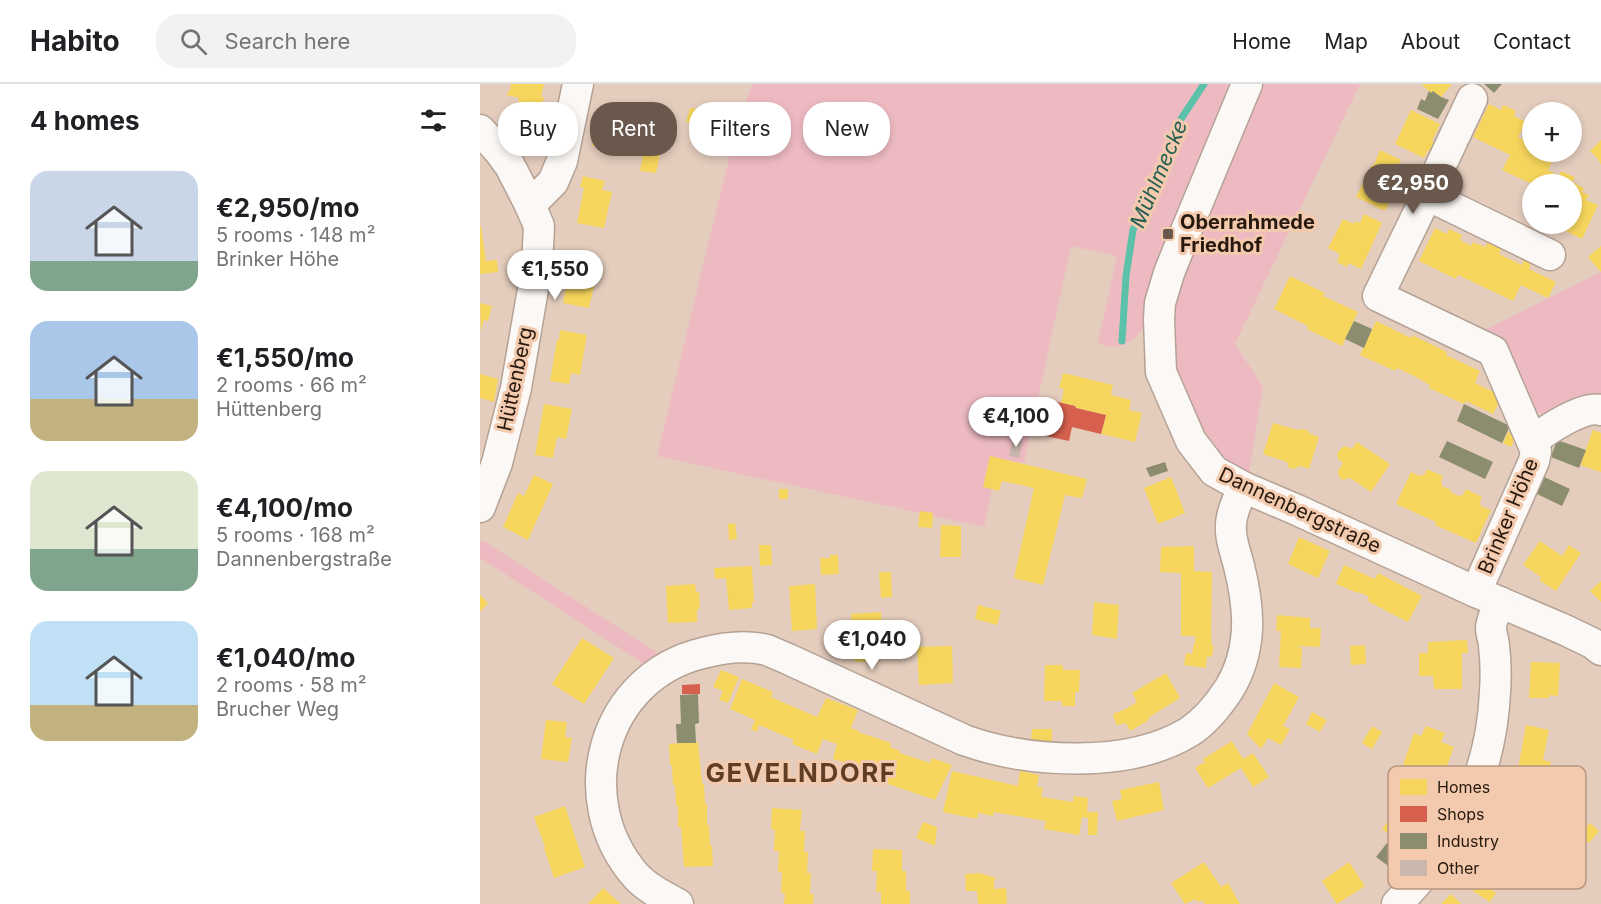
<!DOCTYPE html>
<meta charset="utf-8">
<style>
:root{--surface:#fff;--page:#f2f2f2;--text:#202124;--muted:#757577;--line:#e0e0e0;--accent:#69584b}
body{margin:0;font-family:Inter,sans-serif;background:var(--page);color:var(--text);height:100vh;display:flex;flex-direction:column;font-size:22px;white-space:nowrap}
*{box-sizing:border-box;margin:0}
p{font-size:20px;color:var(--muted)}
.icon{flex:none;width:33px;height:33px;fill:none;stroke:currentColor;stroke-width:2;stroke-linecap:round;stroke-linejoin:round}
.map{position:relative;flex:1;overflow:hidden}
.details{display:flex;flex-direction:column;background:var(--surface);width:480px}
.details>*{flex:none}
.guide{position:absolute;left:18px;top:18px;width:570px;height:54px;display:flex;gap:12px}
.fabs{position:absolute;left:1042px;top:18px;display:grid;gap:12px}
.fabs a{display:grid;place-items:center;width:60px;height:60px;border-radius:50%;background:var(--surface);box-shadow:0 3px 9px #0003;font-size:30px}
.price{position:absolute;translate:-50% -51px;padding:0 14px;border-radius:21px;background:#fff;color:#222;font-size:20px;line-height:39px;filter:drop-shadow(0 2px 3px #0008)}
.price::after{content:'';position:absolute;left:50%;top:36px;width:18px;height:14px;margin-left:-9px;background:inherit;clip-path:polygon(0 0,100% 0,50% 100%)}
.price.current{background:var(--accent);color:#fff}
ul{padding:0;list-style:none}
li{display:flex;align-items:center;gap:18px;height:150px;padding:0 30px}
li span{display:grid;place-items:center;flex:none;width:168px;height:120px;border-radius:18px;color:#555}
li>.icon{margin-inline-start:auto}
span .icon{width:72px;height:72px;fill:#fffc;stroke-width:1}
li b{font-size:26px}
h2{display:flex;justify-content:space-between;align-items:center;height:72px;padding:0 30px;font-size:26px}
.pill{padding:0 21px;border-radius:24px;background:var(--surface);box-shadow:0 3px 9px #0003;font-size:21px;line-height:54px}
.pill.current{background:var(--accent);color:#fff}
header{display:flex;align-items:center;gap:36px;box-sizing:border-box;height:84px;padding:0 30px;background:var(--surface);border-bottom:2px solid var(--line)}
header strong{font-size:28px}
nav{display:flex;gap:33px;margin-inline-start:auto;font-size:21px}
.search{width:420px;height:54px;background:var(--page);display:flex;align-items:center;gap:15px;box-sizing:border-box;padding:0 21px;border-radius:24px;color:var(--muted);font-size:22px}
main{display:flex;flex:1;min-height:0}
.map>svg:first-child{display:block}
</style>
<header>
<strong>Habito</strong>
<div class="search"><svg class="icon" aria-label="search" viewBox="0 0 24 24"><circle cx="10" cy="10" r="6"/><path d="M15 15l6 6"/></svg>Search here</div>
<nav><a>Home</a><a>Map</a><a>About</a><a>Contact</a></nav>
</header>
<main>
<section class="details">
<h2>4 homes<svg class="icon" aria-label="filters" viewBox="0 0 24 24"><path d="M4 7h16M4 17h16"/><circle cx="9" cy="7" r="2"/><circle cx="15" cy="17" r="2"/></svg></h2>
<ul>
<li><span style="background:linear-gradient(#c9d6e8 75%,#7fa58c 0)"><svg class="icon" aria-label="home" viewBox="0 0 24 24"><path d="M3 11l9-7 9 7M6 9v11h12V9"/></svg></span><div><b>€2,950/mo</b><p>5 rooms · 148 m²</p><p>Brinker Höhe</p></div></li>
<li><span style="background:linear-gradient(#a9c7e8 65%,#c2b280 0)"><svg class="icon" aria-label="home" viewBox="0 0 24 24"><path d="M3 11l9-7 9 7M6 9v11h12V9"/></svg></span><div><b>€1,550/mo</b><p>2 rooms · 66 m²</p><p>Hüttenberg</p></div></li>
<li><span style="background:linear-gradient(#dfe7d0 65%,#7fa58c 0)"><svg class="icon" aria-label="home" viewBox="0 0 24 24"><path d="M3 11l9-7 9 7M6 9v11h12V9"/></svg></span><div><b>€4,100/mo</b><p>5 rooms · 168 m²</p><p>Dannenbergstraße</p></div></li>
<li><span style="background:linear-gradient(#bfe0f5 70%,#c2b280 0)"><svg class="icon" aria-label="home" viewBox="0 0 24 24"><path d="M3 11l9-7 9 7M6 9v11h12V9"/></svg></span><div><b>€1,040/mo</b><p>2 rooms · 58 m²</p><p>Brucher Weg</p></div></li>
</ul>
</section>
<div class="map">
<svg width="1121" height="820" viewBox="0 0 1121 820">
<rect width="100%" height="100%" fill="#e4cdbd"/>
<g fill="#eebac2">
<polygon points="272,0 752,0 680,170 669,201 666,214 664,244 654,255 641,262 631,263 618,259 637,172 591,162 544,379 510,373 503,402 512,405 504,443 453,432 453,429 440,428 440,429 177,372 256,45"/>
<polygon points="780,0 880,0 755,260 783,303 769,390 754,382 739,369 719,338 702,302 694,279 692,219"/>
<polygon points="1121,188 1121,320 1065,332 1054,326 1000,248"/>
<polygon points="2,456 181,571 166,581 0,474 0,459"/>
</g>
<g fill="#f6d55c">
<polygon points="31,0 64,0 61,13 64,13 59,34 36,29 39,14 27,11 28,7 30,7"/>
<polygon points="941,0 972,0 961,13 953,7 951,9"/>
<polygon points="1009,20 1021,26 1023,21 1036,27 1034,32 1046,38 1038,53 1050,59 1053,52 1053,68 1068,68 1075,71 1068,86 1079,92 1081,87 1095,93 1092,98 1104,104 1102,108 1109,111 1106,116 1118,121 1102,155 1084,146 1087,140 1092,140 1092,100 1052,100 1041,95 1022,86 1030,71 993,53"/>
<polygon points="210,24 228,27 225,41 206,38"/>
<polygon points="119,26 147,31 142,54 148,55 145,67 112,62"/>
<polygon points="931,26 960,40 952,57 955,58 950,67 948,66 944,74 915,60"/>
<polygon points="1121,56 1121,81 1118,75 1110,67"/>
<polygon points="165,59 182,62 176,89 160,87"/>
<polygon points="900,66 921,76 913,90 918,93 909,111 912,113 905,127 876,113 892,81 894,81"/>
<polygon points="103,92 125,97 122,106 132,108 124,144 97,139 104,104 100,103"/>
<polygon points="884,130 902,139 881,185 869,179 867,183 857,178 860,170 848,164 863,135 874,140 875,137 880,139"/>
<polygon points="0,142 1,142 6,177 17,176 18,188 0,190"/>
<polygon points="955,144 967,150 969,145 982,151 980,156 991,162 993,158 1005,163 1008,158 1021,165 1019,170 1042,181 1044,176 1051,179 1049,185 1076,198 1068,214 1041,201 1033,217 978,191 976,195 939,177"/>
<polygon points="1121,162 1121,188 1108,173"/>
<polygon points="90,168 110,173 109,183 118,185 109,224 83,219 90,181 88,180"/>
<polygon points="810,192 845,209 843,212 878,228 862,262 827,245 828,242 794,225"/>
<polygon points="0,219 12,222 8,237 4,236 1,247"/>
<polygon points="896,237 931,254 932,251 967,268 966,271 1000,287 995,299 1022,312 1013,330 986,317 984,320 949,304 950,301 934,292 917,284 915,287 880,271"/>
<polygon points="80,246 107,251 100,291 91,289 89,300 70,297 77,256 79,256"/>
<polygon points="583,289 633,301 631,311 651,316 649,326 662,329 655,358 621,350 626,331 596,324 596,322 581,319 584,305 579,304"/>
<polygon points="0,290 18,295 14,318 0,314"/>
<polygon points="64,320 92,325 86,355 77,353 73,374 55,371"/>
<polygon points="793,339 818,346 821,345 827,346 829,349 839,353 829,385 820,382 814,385 809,384 807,378 783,370"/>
<polygon points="1113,346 1121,349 1121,388 1100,381"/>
<polygon points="1028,348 1036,352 1031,363 1023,359"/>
<polygon points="877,358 910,380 891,408 870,394 863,396 859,393 858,387 863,379 858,375 857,369 864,362 872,365"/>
<polygon points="510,372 607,395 602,414 585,411 563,501 534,494 554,404 522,397 519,407 503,403"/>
<polygon points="947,385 963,392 961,397 962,402 971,406 970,408 979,412 983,411 986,405 1002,413 1000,418 1001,422 1011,426 996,459 955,441 956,438 916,420 931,388 940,392 945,390"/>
<polygon points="54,391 73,400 48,456 23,443 38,409 44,412"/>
<polygon points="691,393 705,429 678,440 664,404"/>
<rect x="299" y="405" width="9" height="10"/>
<polygon points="440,427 453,429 452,444 438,443"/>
<polygon points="255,439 257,455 249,456 248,440"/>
<polygon points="461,441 481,442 481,473 460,473"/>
<polygon points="819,453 850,467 838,494 808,480"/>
<polygon points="1060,457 1082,472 1089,461 1101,469 1076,507 1059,496 1061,493 1043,481"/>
<polygon points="279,461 291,461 292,481 280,482"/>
<polygon points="714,462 714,487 732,488 731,551 732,562 734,562 732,573 727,572 726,584 704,581 706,569 712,570 714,559 715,559 715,552 701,552 701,489 680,488 681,463"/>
<polygon points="350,471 358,471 359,490 341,491 340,474 350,474"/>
<polygon points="864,481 895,495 898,489 942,512 928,538 889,518 888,512 878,508 878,509 856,500"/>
<polygon points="272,482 274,518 272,519 272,524 249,526 246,494 235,495 234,484"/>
<polygon points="399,488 411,488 412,513 401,514"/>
<polygon points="1121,497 1121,518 1110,507"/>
<polygon points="215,500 216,508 219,508 220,525 217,525 217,538 188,539 186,502"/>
<polygon points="335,500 337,545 312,547 309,502"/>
<polygon points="0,511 8,519 0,528"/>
<polygon points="614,518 639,521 637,555 612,551"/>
<polygon points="498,521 521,527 517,541 495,535"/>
<polygon points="401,528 403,566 397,567 398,577 375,578 371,530"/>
<polygon points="797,531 830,534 830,544 841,544 840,563 816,562 822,564 821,584 799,583 801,547 796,547"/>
<polygon points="102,554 134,574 104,620 72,600"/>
<polygon points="987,556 988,569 982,569 982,605 954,605 953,592 939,592 939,569 948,569 948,558"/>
<polygon points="885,561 886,580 871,581 870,562"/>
<polygon points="472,562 473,599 439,601 437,563"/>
<polygon points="1051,578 1080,579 1078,612 1069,611 1069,614 1049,614"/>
<polygon points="565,581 583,581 583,586 600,586 599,608 595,608 595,622 582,622 582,617 564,617"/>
<polygon points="241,586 259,593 248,619 239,616 243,607 233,603"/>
<polygon points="686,589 700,614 668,634 669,636 650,647 646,639 638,641 636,640 633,631 635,629 644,626 657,618 652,609"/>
<polygon points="262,595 293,608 291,613 337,633 346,614 378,626 371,644 379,647 378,648 411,659 410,663 420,667 420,669 450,679 452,674 472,681 455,716 399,697 401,691 353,675 357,660 343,655 337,670 312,660 314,656 279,641 277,648 271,645 275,636 250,625"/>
<polygon points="794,599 819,613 803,642 810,645 801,661 788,654 781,665 767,650"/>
<polygon points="832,628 847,636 840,648 826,640"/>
<polygon points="66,636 87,638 85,653 92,654 88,678 61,675"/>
<polygon points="1046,641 1069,646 1063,676 1071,678 1067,696 1037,690"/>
<polygon points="892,642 902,648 892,665 882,659"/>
<polygon points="946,642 965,649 961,658 974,663 961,698 922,684 934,649 941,652"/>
<polygon points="552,645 572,645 572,658 551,657"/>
<polygon points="752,657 763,675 773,669 789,693 773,703 761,684 728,704 715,684 725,678 723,675"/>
<polygon points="218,658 222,699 224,700 225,720 227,720 227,741 229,741 230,761 232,762 233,782 204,783 201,743 198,743 198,722 196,722 195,701 193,701 192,681 190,681 189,660"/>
<polygon points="472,687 538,702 540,687 559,691 557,703 563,704 561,713 593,718 594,712 608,714 607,728 618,728 617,751 608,751 608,734 602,733 599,751 564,745 566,737 514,728 513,732 499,729 499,726 497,735 463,728"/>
<polygon points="679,698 684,726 637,737 632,717 642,715 640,706"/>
<polygon points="923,718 945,735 924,762 902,745"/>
<polygon points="85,722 105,783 74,794 64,764 65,763 54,733"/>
<polygon points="292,724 322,726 320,747 325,747 324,768 328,768 327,789 331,789 330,810 334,810 333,820 304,820 305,809 301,809 302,788 298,788 299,767 294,767 295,746 291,745"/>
<polygon points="443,738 457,743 455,762 436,754"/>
<polygon points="1110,739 1119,747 1109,759 1099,751"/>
<polygon points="1005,758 1030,774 1010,804 1016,809 1010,818 993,807 999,798 984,789"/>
<polygon points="393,765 422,766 422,787 426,787 426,807 430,807 430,820 401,820 401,808 396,808 397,787 392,787"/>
<polygon points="724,778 741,803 748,799 760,820 725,820 722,816 718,818 715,815 705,820 691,799"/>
<polygon points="869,778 885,802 857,820 842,797"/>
<polygon points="500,789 519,795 514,795 514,805 526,804 527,820 498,820 497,807 486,807 485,790"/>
<polygon points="123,804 141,820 108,820"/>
<polygon points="971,810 981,820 961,820"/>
</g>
<g fill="#d6604d">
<polygon points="569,316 595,322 596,324 626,331 621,350 592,343 589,357 561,351"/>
<polygon points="220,600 220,610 202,610 202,601"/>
</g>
<g fill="#8c8c6e">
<polygon points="1004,0 1022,0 1014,9"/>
<polygon points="949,7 951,9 953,7 961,13 969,16 958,35 937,25 941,15 945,17"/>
<polygon points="874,237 892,245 884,264 865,255"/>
<polygon points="984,320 1030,342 1022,359 977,337"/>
<polygon points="1077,356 1106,366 1099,384 1071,373"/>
<polygon points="967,357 1013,378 1005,395 959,373"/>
<polygon points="685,378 688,387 670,393 666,384"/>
<polygon points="1062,392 1090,405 1082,422 1055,409"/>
<polygon points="218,610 219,639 215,640 216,659 197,659 196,640 201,640 200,611"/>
<polygon points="907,759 921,771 911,784 896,773"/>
</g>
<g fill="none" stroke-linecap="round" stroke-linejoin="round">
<polyline stroke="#5cc1a9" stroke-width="7" points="642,257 646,192 653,146 690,69 699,38 724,0"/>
</g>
<polygon fill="#c9b6ac" points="533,355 543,357 539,374 529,372"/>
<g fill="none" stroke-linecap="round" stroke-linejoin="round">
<defs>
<g id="minor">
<polyline points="767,0 703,154 689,189 680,219 679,236 681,288 711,357 734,387 763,403 817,426 996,508 1085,546 1112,559 1121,566"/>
<polyline points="992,15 947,111 1070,171"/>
<polyline points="0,46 19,67 30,82 50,121"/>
<polyline points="947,111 898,212 1013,267 1056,367 1054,377 996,508"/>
<path d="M1052 357C1067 346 1103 321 1121 326"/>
<polyline points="0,423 17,379 36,304 57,182 59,142 50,121 73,98 82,77 98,0"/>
<path d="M198 820C183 812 167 804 156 792 89 715 122 593 223 569 242 564 267 561 287 566 294 569 301 572 308 575L484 656C548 679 648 685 709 648 726 637 738 622 749 605 760 587 766 566 767 545 768 524 764 502 759 482 755 466 748 450 752 433 754 423 759 413 763 403"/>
<path d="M917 820C976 760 1011 694 1015 608 1016 593 1016 578 1014 562 1014 557 1011 550 1011 544 1011 536 1017 526 1020 518"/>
</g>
</defs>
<use href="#minor" stroke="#b4a295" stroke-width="33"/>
<use href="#minor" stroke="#fbf8f5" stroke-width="30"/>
</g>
<rect fill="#69584b" stroke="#f3caae" stroke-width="2" x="682" y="144" width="12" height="12" rx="3"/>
<g text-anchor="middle" stroke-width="6" stroke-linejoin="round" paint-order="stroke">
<g font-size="20" font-weight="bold" fill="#27190e" stroke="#f3caae" text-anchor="start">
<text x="700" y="145">Oberrahmede<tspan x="700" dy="23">Friedhof</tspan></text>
</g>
<g font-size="20" fill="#27190e" stroke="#f3caae">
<text transform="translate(35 295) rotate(-78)" y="7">Hüttenberg</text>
<text transform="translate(820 426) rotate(25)" y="7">Dannenbergstraße</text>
<text transform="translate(1028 432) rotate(-67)" y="7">Brinker Höhe</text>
</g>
<g font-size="21" font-style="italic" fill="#265e52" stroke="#f3caae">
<text transform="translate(679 90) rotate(-67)" y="7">Mühlmecke</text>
</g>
<g font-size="26" font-weight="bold" letter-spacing="1.5" fill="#603e25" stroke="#f3caae">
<text x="321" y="698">GEVELNDORF</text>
</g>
</g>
<rect x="908" y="682" width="198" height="123" rx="9" fill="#f3caae" stroke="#b6957e" stroke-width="1.5"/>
<rect x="920" y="695" width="27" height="16" fill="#f6d55c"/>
<rect x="920" y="722" width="27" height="16" fill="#d6604d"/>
<rect x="920" y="749" width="27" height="16" fill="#8c8c6e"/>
<rect x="920" y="776" width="27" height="16" fill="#c9b6ac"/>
<g font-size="16" fill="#27190e">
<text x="957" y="709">Homes</text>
<text x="957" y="736">Shops</text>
<text x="957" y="763">Industry</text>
<text x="957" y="790">Other</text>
</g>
</svg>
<div class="fabs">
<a>+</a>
<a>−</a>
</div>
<b class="price current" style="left:933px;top:131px">€2,950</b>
<b class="price" style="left:75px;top:217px">€1,550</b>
<b class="price" style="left:536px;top:364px">€4,100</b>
<b class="price" style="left:392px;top:587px">€1,040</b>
<div class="guide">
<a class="pill">Buy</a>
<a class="pill current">Rent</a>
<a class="pill">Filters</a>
<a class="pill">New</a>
</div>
</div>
</main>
